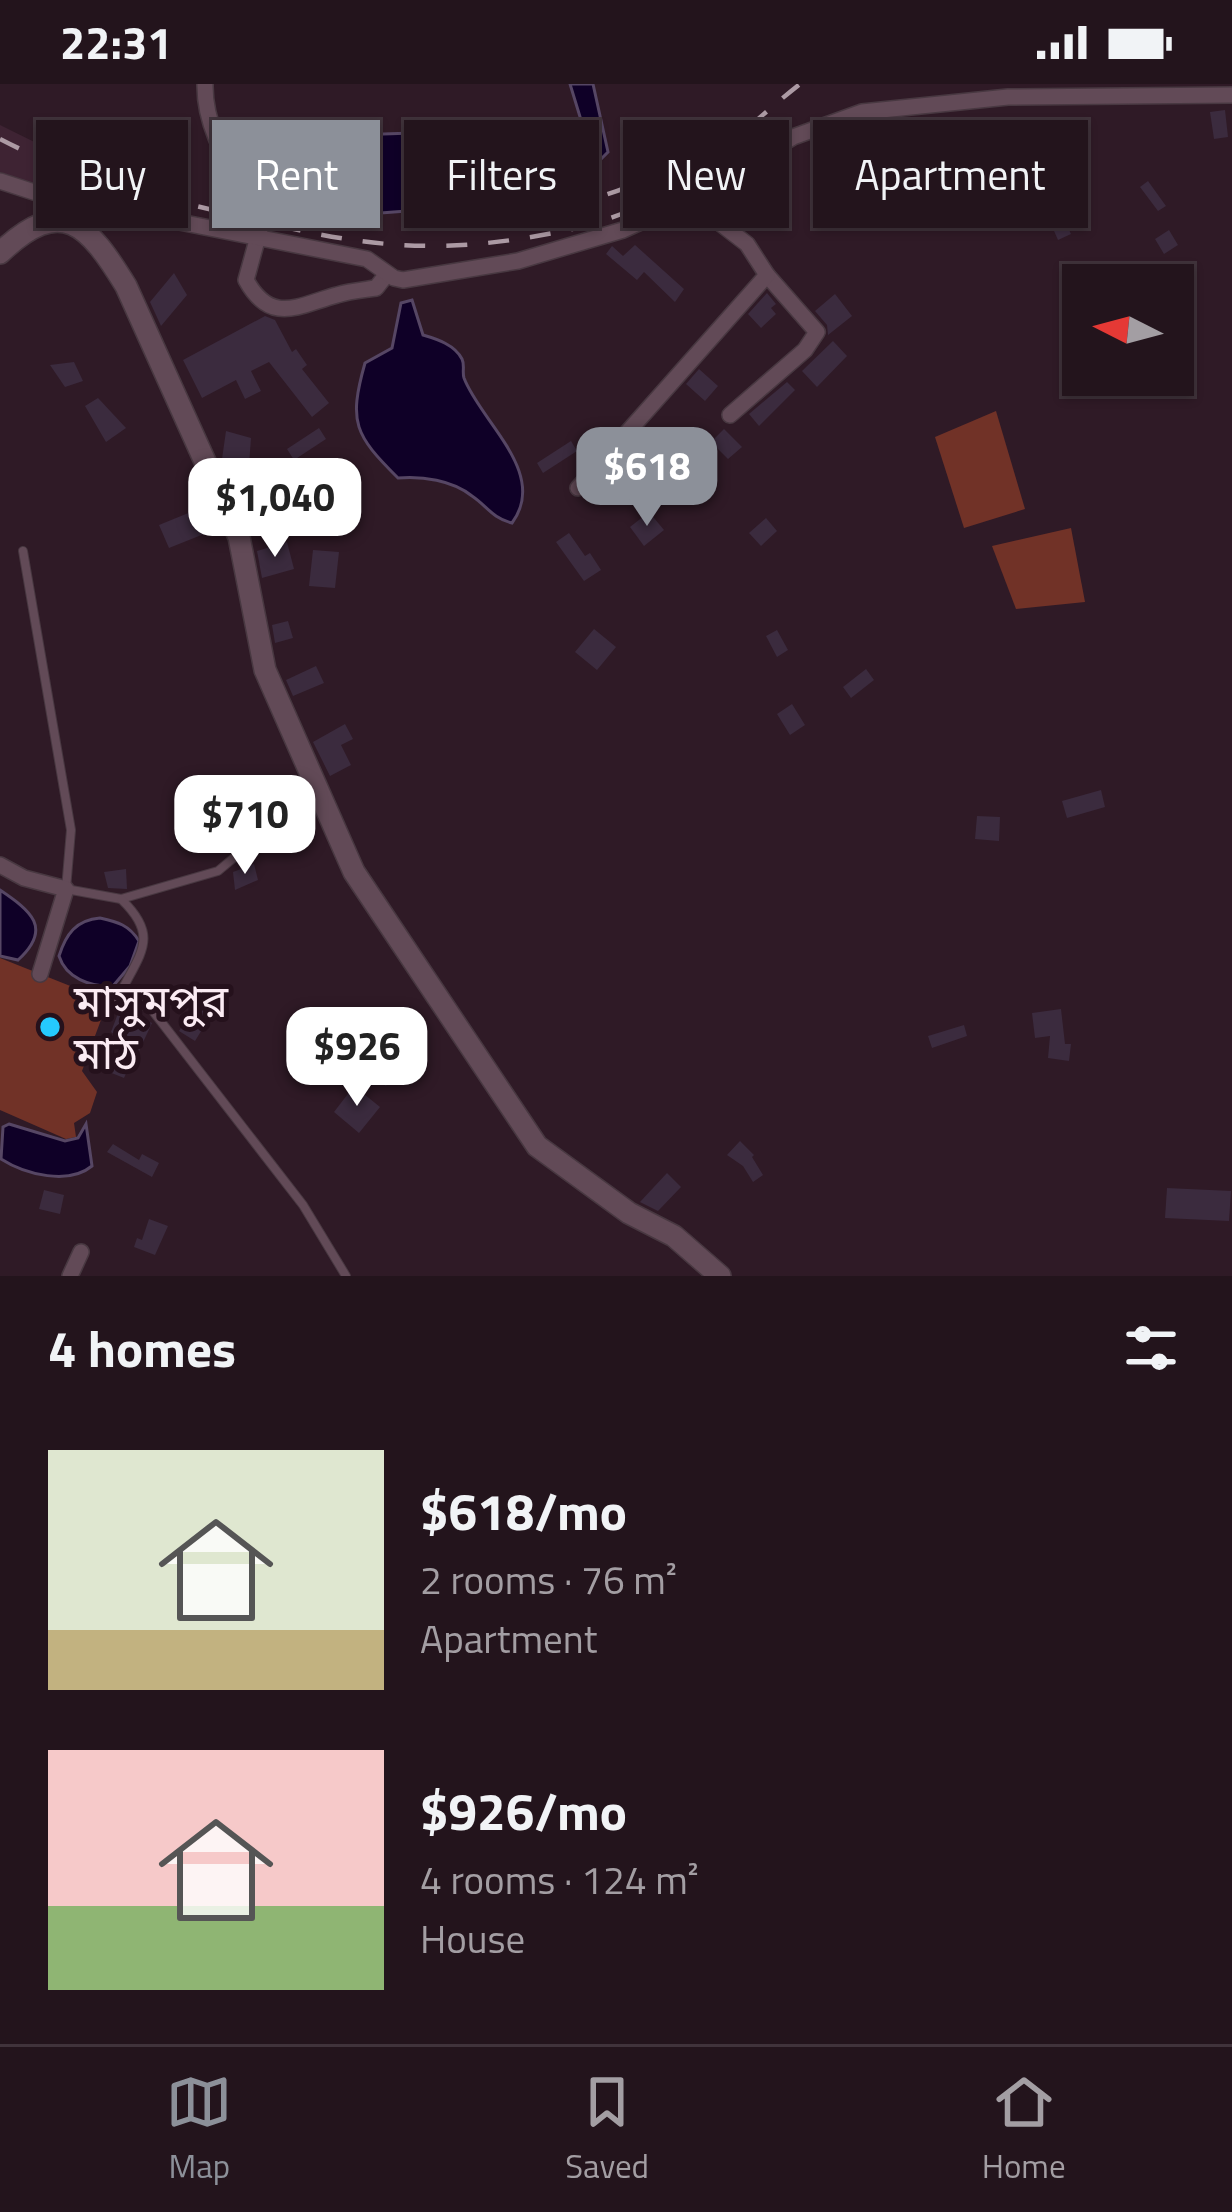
<!DOCTYPE html>
<meta charset="utf-8">
<style>
:root{--surface:#23141c;--page:#2b1d25;--text:#f1f3f6;--muted:#a39ea3;--line:#40333b;--accent:#8c9099}
body{margin:0;font-family:"Titillium Web","Noto Sans Bengali",sans-serif;background:var(--page);color:var(--text);height:100vh;display:flex;flex-direction:column;font-size:45px;white-space:nowrap}
*{box-sizing:border-box;margin:0}
p{font-size:39px;color:var(--muted)}
.icon{flex:none;width:66px;height:66px;fill:none;stroke:currentColor;stroke-width:2;stroke-linecap:round;stroke-linejoin:round}
.map{position:relative;height:1192px;overflow:hidden}
.drawer{display:flex;flex-direction:column;background:var(--surface);flex:1}
.drawer>*{flex:none}
.banner{position:absolute;left:36px;top:36px;width:1161px;height:108px;display:flex;gap:24px}
.needle{width:78px;rotate:276deg}
.buttons{position:absolute;left:1062px;top:180px;display:grid;gap:24px}
.buttons a{display:grid;place-items:center;width:132px;height:132px;border-radius:0px;background:var(--surface);box-shadow:0 3px 9px #0004,0 0 0 3px var(--line);font-size:60px}
.price{position:absolute;translate:-50% -102px;padding:0 27px;border-radius:24px;background:#fff;color:#222;font-size:39px;line-height:78px;filter:drop-shadow(0 3px 6px #0008)}
.price::after{content:'';position:absolute;left:50%;top:72px;width:36px;height:27px;margin-left:-18px;background:inherit;clip-path:polygon(0 0,100% 0,50% 100%)}
.price.on{background:var(--accent);color:#fff}
ul{padding:0;list-style:none}
li{display:flex;align-items:center;gap:36px;height:300px;padding:0 48px}
li span{display:grid;place-items:center;flex:none;width:336px;height:240px;border-radius:0px;color:#555}
li>.icon{margin-inline-start:auto}
span .icon{width:144px;height:144px;fill:#fffc;stroke-width:1}
li b{font-size:51px}
h2{display:flex;justify-content:space-between;align-items:center;height:144px;padding:0 48px;font-size:51px}
.tag{padding:0 42px;border-radius:0px;background:var(--surface);box-shadow:0 3px 9px #0004,0 0 0 3px var(--line);font-size:42px;line-height:108px}
.tag.on{background:var(--accent);color:#fff}
.status{display:flex;justify-content:space-between;align-items:center;height:84px;padding:0 60px;background:var(--surface);direction:ltr}
.status svg{height:33px;fill:currentColor}
.dock{display:flex;justify-content:space-around;align-items:center;height:168px;border-top:3px solid var(--line);background:var(--surface);font-size:33px;color:var(--muted)}
.dock a{display:grid;justify-items:center;gap:6px}
.dock .on{color:var(--accent)}
.map>svg:first-child{display:block}
</style>
<div class="status"><b>22:31</b><svg viewBox="0 0 49 12"><path d="M0 12V9h3v3zM5 12V6h3v6zM10 12V3h3v9zM15 12V0h3v12zM26 1h20v11H26zM47 4h2v5h-2z"/></svg></div>
<div class="map">
<svg width="1232" height="1192" viewBox="0 0 1232 1192">
<rect width="100%" height="100%" fill="#2f1a26"/>
<polygon fill="#3e2333" points="0,41 87,84 77,114 0,88"/>
<g fill="#713227">
<polygon points="996,327 1025,425 964,444 935,353"/>
<polygon points="1071,444 1085,518 1016,525 992,462"/>
<polygon points="0,874 108,917 82,987 97,1008 90,1029 74,1039 76,1053 66,1055 0,1026"/>
</g>
<g fill="#0f0027" stroke="#564664" stroke-width="3">
<polygon points="570,0 593,0 608,68 601,75 592,72"/>
<path d="M557 37 564 41 582 95 492 117 484 100 487 66C510 62 533 45 557 37Z"/>
<polygon points="287,44 383,50 444,48 455,56 457,111 420,126 341,132 280,112 276,82"/>
<path d="M412 216 423 251C437 255 455 261 462 275 465 281 462 288 464 294 480 337 549 389 512 439 492 434 487 422 472 412 452 396 422 392 398 394 355 351 348 339 365 279L392 264 401 219Z"/>
<path d="M0 806C31 827 53 844 18 876L0 872Z"/>
<path d="M100 834C118 838 129 841 139 857L130 882 113 902C90 903 66 894 59 872 66 850 76 836 100 834Z"/>
<path d="M9 1040 65 1057 78 1054 86 1040 92 1082C69 1101 26 1091 1 1075L3 1043Z"/>
</g>
<g fill="#3b2b3e">
<polygon points="1225,26 1228,53 1214,55 1210,28"/>
<polygon points="1009,52 1018,61 996,82 987,73"/>
<polygon points="848,58 889,96 881,104 878,101 861,126 851,118 869,93 838,67"/>
<polygon points="1148,97 1166,122 1158,127 1140,103"/>
<polygon points="1059,125 1071,150 1058,156 1047,131"/>
<polygon points="1169,146 1178,161 1164,170 1155,155"/>
<polygon points="635,161 684,205 675,218 644,188 637,196 606,170 612,162 623,172"/>
<polygon points="174,189 187,211 161,242 150,218"/>
<polygon points="767,209 776,220 771,224 776,230 761,244 748,230"/>
<polygon points="835,210 852,232 828,251 827,241 815,227"/>
<polygon points="265,232 275,236 292,268 296,265 307,281 302,285 329,319 312,333 269,278 251,287 261,307 245,315 236,296 202,314 183,276"/>
<polygon points="833,257 847,272 817,303 802,287"/>
<polygon points="74,278 83,297 65,303 50,281"/>
<polygon points="699,285 718,302 705,317 686,300"/>
<polygon points="787,298 795,306 759,342 749,330"/>
<polygon points="98,314 126,344 106,358 85,322"/>
<polygon points="319,344 326,355 294,376 287,365"/>
<polygon points="724,345 742,363 728,375 711,358"/>
<polygon points="226,347 251,354 249,381 222,375"/>
<polygon points="571,357 577,367 543,389 537,379"/>
<polygon points="626,369 648,395 665,380 681,396 652,424 628,405 611,416 597,400"/>
<polygon points="267,375 276,390 245,407 237,392"/>
<polygon points="208,421 219,444 169,464 159,441"/>
<polygon points="649,428 664,446 644,462 630,443"/>
<polygon points="766,434 777,447 761,462 749,449"/>
<polygon points="569,449 585,472 590,469 601,486 584,497 556,458"/>
<polygon points="287,458 294,485 262,494 257,467"/>
<polygon points="313,466 339,468 335,504 309,502"/>
<polygon points="288,537 293,554 275,559 272,541"/>
<polygon points="594,545 616,563 597,586 575,568"/>
<polygon points="777,546 788,566 777,573 766,552"/>
<polygon points="316,582 324,599 293,612 286,596"/>
<polygon points="866,585 874,596 851,614 843,603"/>
<polygon points="792,620 805,641 790,651 777,630"/>
<polygon points="345,640 353,655 341,661 351,681 330,692 313,658"/>
<polygon points="1101,706 1105,723 1067,734 1062,717"/>
<polygon points="977,732 1000,733 999,757 975,755"/>
<polygon points="254,780 258,796 235,806 233,788"/>
<polygon points="126,785 127,805 108,804 104,788"/>
<polygon points="199,899 215,911 204,927 211,931 195,957 179,947 201,912 193,907"/>
<polygon points="120,924 152,939 139,967 111,948"/>
<polygon points="1061,925 1065,960 1071,960 1069,977 1048,974 1050,952 1035,954 1032,929"/>
<polygon points="964,941 967,952 932,964 928,952"/>
<polygon points="106,968 131,979 124,994 99,984"/>
<polygon points="376,979 394,990 386,1002 369,992"/>
<polygon points="354,1002 380,1023 359,1049 334,1028"/>
<polygon points="740,1057 754,1071 752,1073 763,1091 753,1098 743,1082 727,1071"/>
<polygon points="113,1060 139,1076 142,1070 159,1079 152,1093 107,1068"/>
<polygon points="667,1089 681,1103 658,1127 640,1118"/>
<polygon points="1167,1104 1231,1107 1229,1137 1165,1134"/>
<polygon points="44,1106 64,1111 60,1130 39,1125"/>
<polygon points="149,1135 168,1142 155,1171 134,1163 137,1154 142,1156"/>
</g>
<g fill="none" stroke-linecap="round" stroke-linejoin="round">
<defs>
<g id="service">
<polyline points="23,467 71,746 66,805 121,815 218,787 298,720"/>
<path d="M122 816C160 853 140 869 120 910L152 926 303 1121 346 1192"/>
<polyline points="108,917 120,910"/>
</g>
<g id="minor">
<path d="M205 0C204 54 240 93 262 138L246 196C271 242 299 221 337 211 350 207 363 206 376 204L387 190"/>
<polyline points="0,97 43,111 48,116"/>
<polyline points="43,111 367,175 394,194 403,196 518,177 623,146 690,116 793,53 862,28 1008,13 1232,11"/>
<polyline points="730,331 805,266 817,248 767,191"/>
<polyline points="578,404 767,191 747,160 690,116"/>
<polyline points="0,781 24,794 66,805 40,890"/>
<polyline points="70,1192 81,1168"/>
</g>
<path id="secondary" d="M0 169C62 110 88 140 126 202L239 453 265 586 354 788 537 1062 629 1129 674 1152 720 1192"/>
</defs>
<use href="#service" stroke="#483841" stroke-width="10"/>
<use href="#minor" stroke="#483841" stroke-width="18"/>
<use href="#secondary" stroke="#483841" stroke-width="24"/>
<use href="#service" stroke="#624a57" stroke-width="8"/>
<use href="#minor" stroke="#624a57" stroke-width="15"/>
<use href="#secondary" stroke="#624a57" stroke-width="21"/>
<g stroke="#ac9aa4" stroke-width="4.5" stroke-dasharray="21 21" stroke-linecap="butt">
<path d="M0 55C69 91 142 109 217 127 331 155 406 173 525 154 561 148 597 141 631 126 695 98 745 43 800 0"/>
<path d="M359 143C470 147 598 129 695 70"/>
</g>
</g>
<circle fill="#25c9fe" stroke="#25111c" stroke-width="4.5" cx="50" cy="943" r="12"/>
<g text-anchor="middle" stroke-width="10" stroke-linejoin="round" paint-order="stroke">
<g font-size="45" fill="#fbebf3" stroke="#25111c" text-anchor="start">
<text x="74" y="933">মাসুমপুর<tspan x="74" dy="52">মাঠ</tspan></text>
</g>
</g>
</svg>
<div class="buttons">
<a><svg class="needle" viewBox="-14 -14 28 28"><path d="M0-13l5 13h-10z" fill="#e53935"/><path d="M0 13l5-13h-10z" fill="#a39ea3"/></svg></a>
</div>
<b class="price on" style="left:647px;top:445px">$618</b>
<b class="price" style="left:275px;top:476px">$1,040</b>
<b class="price" style="left:245px;top:793px">$710</b>
<b class="price" style="left:357px;top:1025px">$926</b>
<div class="banner">
<a class="tag">Buy</a>
<a class="tag on">Rent</a>
<a class="tag">Filters</a>
<a class="tag">New</a>
<a class="tag">Apartment</a>
</div>
</div>
<section class="drawer">
<h2>4 homes<svg class="icon" aria-label="filters" viewBox="0 0 24 24"><path d="M4 7h16M4 17h16"/><circle cx="9" cy="7" r="2"/><circle cx="15" cy="17" r="2"/></svg></h2>
<ul>
<li><span style="background:linear-gradient(#dfe7d0 75%,#c2b280 0)"><svg class="icon" aria-label="home" viewBox="0 0 24 24"><path d="M3 11l9-7 9 7M6 9v11h12V9"/></svg></span><div><b>$618/mo</b><p>2 rooms · 76 m²</p><p>Apartment</p></div></li>
<li><span style="background:linear-gradient(#f6c9c9 65%,#8fb573 0)"><svg class="icon" aria-label="home" viewBox="0 0 24 24"><path d="M3 11l9-7 9 7M6 9v11h12V9"/></svg></span><div><b>$926/mo</b><p>4 rooms · 124 m²</p><p>House</p></div></li>
</ul>
</section>
<nav class="dock">
<a class="on"><svg class="icon" aria-label="map" viewBox="0 0 24 24"><path d="M3 6l6-2 6 2 6-2v14l-6 2-6-2-6 2zM9 4v14M15 6v14"/></svg>Map</a>
<a><svg class="icon" aria-label="saved" viewBox="0 0 24 24"><path d="M7 4h10v16l-5-4-5 4z"/></svg>Saved</a>
<a><svg class="icon" aria-label="home" viewBox="0 0 24 24"><path d="M3 11l9-7 9 7M6 9v11h12V9"/></svg>Home</a>
</nav>
